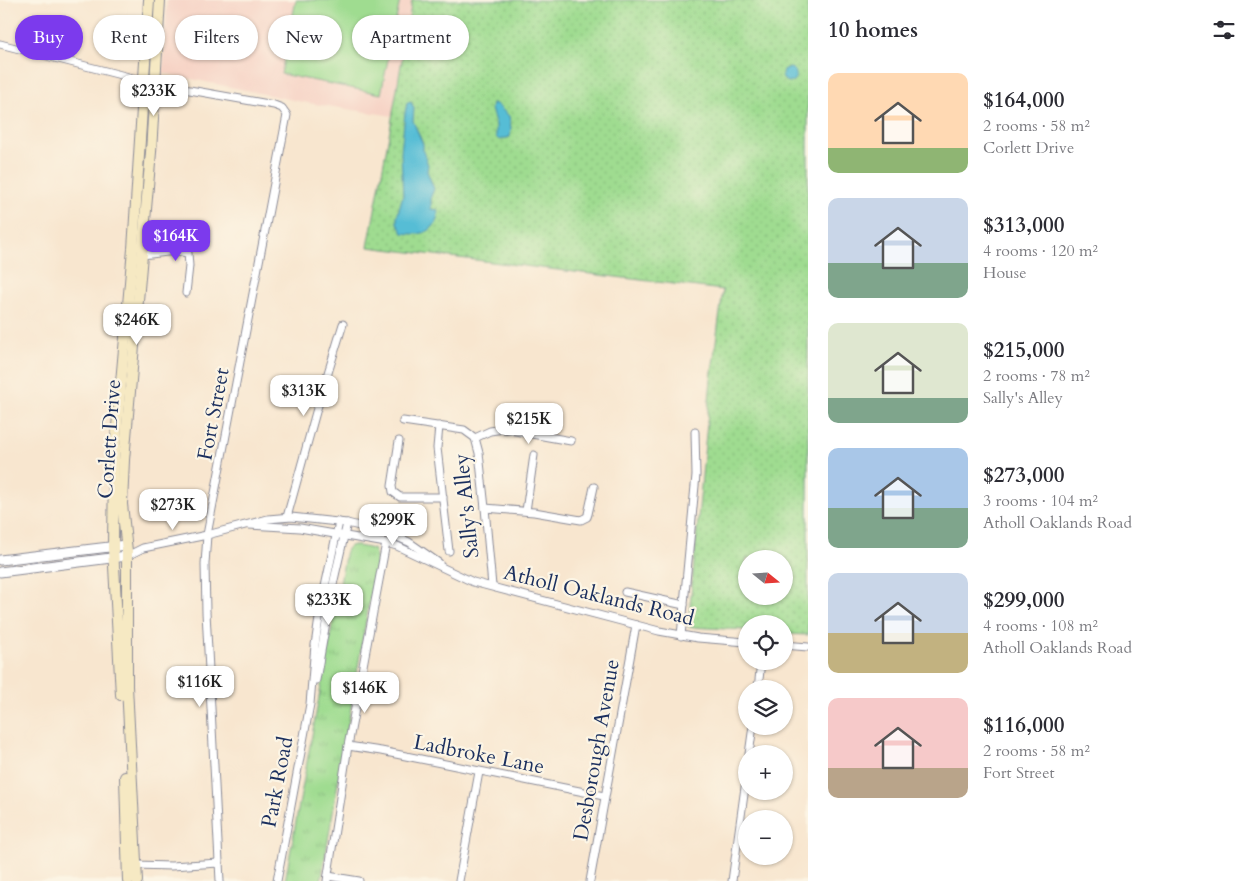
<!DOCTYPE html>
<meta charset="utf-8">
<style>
:root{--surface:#fff;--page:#f2f2f3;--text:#2b2b33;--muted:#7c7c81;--accent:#7c3aed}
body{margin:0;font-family:Cardo,serif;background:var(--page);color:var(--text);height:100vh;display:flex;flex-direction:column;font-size:19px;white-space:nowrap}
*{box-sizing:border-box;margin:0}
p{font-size:16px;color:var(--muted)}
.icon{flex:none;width:28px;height:28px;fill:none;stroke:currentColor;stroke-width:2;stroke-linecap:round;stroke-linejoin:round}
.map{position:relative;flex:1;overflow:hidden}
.sheet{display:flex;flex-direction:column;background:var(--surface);width:450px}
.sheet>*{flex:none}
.hud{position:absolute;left:15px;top:15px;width:475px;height:45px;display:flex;gap:10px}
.needle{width:32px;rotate:108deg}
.buttons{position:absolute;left:738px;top:550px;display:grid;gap:10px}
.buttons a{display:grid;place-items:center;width:55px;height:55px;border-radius:50%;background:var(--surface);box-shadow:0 1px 4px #0004;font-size:25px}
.price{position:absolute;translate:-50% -42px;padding:0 11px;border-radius:10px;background:#fff;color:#222;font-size:16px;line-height:32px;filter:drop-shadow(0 1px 2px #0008)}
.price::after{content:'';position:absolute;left:50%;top:30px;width:15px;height:11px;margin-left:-8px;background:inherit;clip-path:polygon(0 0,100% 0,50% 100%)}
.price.active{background:var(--accent);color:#fff}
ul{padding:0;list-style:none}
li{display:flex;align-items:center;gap:15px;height:125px;padding:0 20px}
li span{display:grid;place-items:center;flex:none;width:140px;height:100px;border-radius:10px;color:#555}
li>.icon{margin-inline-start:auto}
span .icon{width:60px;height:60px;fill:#fffc;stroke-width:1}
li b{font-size:21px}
h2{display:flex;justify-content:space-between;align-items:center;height:60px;padding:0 20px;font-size:21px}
.tag{padding:0 18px;border-radius:22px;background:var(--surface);box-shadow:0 1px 4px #0004;font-size:18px;line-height:45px}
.tag.active{background:var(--accent);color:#fff}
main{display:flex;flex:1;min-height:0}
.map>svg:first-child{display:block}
</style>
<main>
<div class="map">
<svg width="808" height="881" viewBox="0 0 808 881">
<defs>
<pattern id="grass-dots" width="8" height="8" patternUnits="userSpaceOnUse" patternTransform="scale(1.25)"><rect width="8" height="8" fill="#9fdc90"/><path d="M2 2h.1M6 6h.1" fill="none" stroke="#88bd7f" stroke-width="1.8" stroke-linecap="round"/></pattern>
<pattern id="park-tufts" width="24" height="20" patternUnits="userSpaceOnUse" patternTransform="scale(1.25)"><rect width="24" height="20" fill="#9fdc90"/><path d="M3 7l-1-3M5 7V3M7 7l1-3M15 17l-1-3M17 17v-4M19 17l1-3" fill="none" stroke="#88bd7f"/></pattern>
</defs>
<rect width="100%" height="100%" fill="#fcf5e5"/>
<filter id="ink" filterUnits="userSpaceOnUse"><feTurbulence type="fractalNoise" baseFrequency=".02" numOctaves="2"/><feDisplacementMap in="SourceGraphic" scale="10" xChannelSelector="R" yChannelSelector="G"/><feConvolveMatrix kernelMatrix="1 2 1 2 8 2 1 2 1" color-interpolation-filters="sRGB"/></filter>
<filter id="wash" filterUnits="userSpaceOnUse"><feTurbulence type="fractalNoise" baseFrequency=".0096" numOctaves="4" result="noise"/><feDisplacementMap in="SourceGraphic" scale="20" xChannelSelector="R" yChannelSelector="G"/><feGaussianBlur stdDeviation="1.12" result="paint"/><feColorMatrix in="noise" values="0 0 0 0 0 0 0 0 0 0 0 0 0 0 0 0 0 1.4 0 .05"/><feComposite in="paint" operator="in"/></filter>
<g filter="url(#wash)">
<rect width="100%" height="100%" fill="#f8e6cf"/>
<polygon fill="#f6d2c4" points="167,0 413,0 393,116 308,103 163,73"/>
<path fill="url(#grass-dots)" stroke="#5d8677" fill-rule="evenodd" d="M412 0H808V635L784 634V624H746V630L688 627 711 379 723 290 368 247 391 124ZM746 559H784V596H746Z"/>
<path fill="url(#park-tufts)" stroke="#5d8677" d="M354 545 373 549 376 556V563L321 881H285L344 562C345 555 345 546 354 545Z"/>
<polygon fill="#9fdc90" stroke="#5d8677" points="296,0 400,0 381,94 281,74"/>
<g fill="#57bdd5" stroke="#39769a">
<circle cx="789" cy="75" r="7"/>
<path d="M411 102 414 108 413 121 423 144V151L428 165 427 171 434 189 431 196V209L438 210C438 233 421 236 403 233L397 223V216L403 195 401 153 405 113 407 103Z"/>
<polygon points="492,103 496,104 509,116 511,128 510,137 499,140 496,137 496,125 491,109"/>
</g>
</g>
<g filter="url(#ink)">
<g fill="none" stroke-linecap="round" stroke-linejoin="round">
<defs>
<g id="minor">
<polyline points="0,44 156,84 274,105 282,108 287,115 207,535 205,564 206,612 220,881"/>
<polyline points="142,255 176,251 188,253 189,266 186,293"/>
<polyline points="403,421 464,430 475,438 479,453 485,508 492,586"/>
<polyline points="439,426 437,448 449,551"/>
<polyline points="475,438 490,431 504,429 571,441"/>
<polyline points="399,441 392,486 393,492 400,497 443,497"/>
<polyline points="485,508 534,512 581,520 587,517 588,514 594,487"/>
<polyline points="526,511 534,455"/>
<polyline points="287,517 316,412 343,324"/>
<polyline points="249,525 300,528 386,543 397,546 473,582 659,631 698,638 746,642"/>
<polyline points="127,556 143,548 207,535 268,519 291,517 347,523 388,533 409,542 439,563"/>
<polyline points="625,592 684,605"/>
<polyline points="681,636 696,475 695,432"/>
<polyline points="784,645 808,647"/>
<polyline points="316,680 332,589 347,523"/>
<polyline points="758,689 761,661"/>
<polyline points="348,746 381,751 604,796"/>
<polyline points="749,754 753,726"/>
<polyline points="136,865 171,866 219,863"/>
<polyline points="328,876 359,881"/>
<polyline points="277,881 310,704 315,645 321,605 339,522"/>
<polyline points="327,881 348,746 386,543"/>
<polyline points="459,881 479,772"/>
<polyline points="590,881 636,625"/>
<polyline points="732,881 746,780"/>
</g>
<g id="tertiary">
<polyline points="0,560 126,545"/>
<polyline points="0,572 127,556"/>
</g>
<g id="secondary">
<polyline points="121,695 113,548 114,460 133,249 149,0"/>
<polyline points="125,777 128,881"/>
<polyline points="137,881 127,686 127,551 122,504 124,460 151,152 160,0"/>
</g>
</defs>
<use href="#minor" stroke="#8a8a96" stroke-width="9"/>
<use href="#tertiary" stroke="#8a8a96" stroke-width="11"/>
<use href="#secondary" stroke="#8a8a96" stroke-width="12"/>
<use href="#minor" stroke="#fff" stroke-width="7"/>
<use href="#tertiary" stroke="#fff" stroke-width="9"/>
<use href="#secondary" stroke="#f6e9c3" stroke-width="10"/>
</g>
</g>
<g text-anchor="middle" stroke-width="4.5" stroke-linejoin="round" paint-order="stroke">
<g font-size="21" fill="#1b2f5e" stroke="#fcf5e5">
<text transform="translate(213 414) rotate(-79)" y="7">Fort Street</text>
<text transform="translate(109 439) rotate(-86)" y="7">Corlett Drive</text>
<text transform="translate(466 506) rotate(-96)" y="7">Sally's Alley</text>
<text transform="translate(599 595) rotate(14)" y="7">Atholl Oaklands Road</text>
<text transform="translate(596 750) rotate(-80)" y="7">Desborough Avenue</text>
<text transform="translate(479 754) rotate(11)" y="7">Ladbroke Lane</text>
<text transform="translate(277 782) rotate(-79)" y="7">Park Road</text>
</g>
</g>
</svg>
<div class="buttons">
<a><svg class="needle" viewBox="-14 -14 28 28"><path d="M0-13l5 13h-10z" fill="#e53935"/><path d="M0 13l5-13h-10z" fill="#7c7c81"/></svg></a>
<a><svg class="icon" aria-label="locate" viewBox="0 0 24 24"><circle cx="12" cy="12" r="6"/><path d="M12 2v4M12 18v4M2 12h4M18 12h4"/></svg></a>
<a><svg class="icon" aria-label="layers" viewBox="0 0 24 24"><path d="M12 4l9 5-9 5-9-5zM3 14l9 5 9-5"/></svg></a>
<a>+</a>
<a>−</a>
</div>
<b class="price" style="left:154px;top:117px">$233K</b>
<b class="price active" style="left:176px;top:262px">$164K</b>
<b class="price" style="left:137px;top:346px">$246K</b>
<b class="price" style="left:304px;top:417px">$313K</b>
<b class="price" style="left:529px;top:445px">$215K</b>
<b class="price" style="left:173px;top:531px">$273K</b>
<b class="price" style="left:393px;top:546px">$299K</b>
<b class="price" style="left:329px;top:626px">$233K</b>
<b class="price" style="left:200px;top:708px">$116K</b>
<b class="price" style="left:365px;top:714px">$146K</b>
<div class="hud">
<a class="tag active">Buy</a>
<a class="tag">Rent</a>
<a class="tag">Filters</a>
<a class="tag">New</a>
<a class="tag">Apartment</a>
</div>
</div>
<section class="sheet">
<h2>10 homes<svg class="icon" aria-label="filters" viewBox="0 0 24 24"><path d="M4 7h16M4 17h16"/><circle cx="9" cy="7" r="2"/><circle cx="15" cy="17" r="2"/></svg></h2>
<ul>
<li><span style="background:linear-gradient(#ffd9b3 75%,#8fb573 0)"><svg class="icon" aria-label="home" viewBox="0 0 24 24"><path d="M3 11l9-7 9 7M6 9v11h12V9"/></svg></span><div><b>$164,000</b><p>2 rooms · 58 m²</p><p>Corlett Drive</p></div></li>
<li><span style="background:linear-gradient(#c9d6e8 65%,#7fa58c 0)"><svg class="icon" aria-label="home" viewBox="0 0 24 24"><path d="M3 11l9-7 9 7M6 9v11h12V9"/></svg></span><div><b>$313,000</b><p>4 rooms · 120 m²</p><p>House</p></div></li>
<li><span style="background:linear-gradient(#dfe7d0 75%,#7fa58c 0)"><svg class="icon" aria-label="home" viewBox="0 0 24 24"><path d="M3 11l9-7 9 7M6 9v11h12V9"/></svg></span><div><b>$215,000</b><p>2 rooms · 78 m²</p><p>Sally's Alley</p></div></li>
<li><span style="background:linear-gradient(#a9c7e8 60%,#7fa58c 0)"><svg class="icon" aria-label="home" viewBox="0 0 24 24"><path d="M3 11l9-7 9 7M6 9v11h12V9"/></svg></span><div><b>$273,000</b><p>3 rooms · 104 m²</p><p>Atholl Oaklands Road</p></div></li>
<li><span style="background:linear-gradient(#c9d6e8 60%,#c2b280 0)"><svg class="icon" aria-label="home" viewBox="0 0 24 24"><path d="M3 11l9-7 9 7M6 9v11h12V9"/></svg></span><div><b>$299,000</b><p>4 rooms · 108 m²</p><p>Atholl Oaklands Road</p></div></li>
<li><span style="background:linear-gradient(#f6c9c9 70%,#b9a48a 0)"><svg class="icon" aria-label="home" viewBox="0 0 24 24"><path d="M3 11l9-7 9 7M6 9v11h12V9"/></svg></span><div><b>$116,000</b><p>2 rooms · 58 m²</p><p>Fort Street</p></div></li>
</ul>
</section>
</main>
